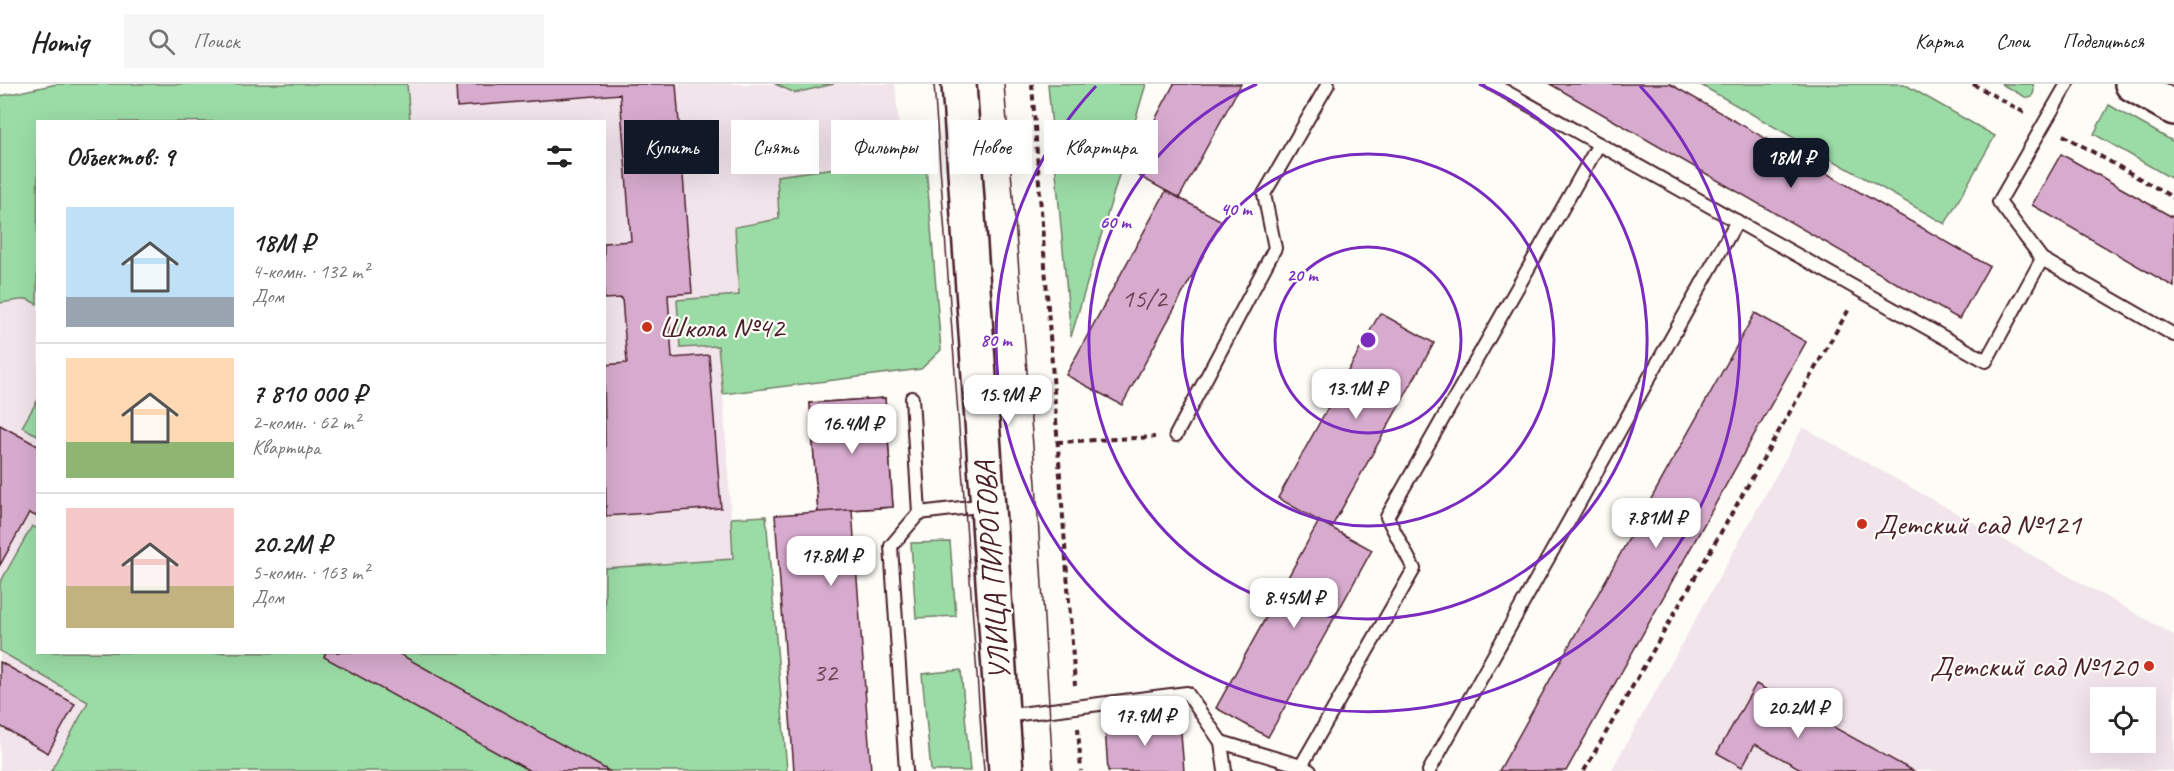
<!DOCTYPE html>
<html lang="ru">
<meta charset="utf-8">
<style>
:root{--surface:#fff;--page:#f6f6f6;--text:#222;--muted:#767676;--line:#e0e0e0;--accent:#111827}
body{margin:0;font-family:Caveat,sans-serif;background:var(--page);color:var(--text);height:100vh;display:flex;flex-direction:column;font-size:22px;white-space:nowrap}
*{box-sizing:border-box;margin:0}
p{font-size:20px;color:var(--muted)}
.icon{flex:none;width:33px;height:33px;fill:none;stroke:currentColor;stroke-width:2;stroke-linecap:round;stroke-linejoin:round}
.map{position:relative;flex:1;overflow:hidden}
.sheet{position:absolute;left:36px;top:36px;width:570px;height:534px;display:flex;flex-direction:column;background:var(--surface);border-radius:0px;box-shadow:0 6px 24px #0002}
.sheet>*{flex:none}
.hud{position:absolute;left:624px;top:36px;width:570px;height:54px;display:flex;gap:12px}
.tools{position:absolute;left:2090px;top:603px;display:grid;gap:12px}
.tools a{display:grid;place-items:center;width:66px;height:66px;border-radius:0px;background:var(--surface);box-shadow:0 6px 24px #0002;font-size:30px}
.price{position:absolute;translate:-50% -51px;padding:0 14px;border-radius:12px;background:#fff;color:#222;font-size:20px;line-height:39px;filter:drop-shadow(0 2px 3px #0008)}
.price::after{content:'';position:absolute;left:50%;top:36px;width:18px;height:14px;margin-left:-9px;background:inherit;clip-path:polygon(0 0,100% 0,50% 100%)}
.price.active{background:var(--accent);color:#fff}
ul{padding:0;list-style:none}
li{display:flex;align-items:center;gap:18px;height:150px;padding:0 30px}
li+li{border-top:2px solid var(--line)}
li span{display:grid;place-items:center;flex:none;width:168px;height:120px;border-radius:0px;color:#555}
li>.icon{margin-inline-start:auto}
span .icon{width:72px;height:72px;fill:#fffc;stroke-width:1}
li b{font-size:26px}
h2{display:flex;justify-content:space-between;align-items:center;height:72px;padding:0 30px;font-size:26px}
.tag{padding:0 21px;border-radius:0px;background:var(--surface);box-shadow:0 6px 24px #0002;font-size:21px;line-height:54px}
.tag.active{background:var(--accent);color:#fff}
header{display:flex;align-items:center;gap:36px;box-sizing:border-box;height:84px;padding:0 30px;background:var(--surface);border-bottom:2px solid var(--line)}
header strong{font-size:28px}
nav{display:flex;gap:33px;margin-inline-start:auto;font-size:21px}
.search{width:420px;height:54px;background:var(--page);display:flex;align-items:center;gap:15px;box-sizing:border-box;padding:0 21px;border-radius:0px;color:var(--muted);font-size:22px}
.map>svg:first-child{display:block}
</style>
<header>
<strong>Homiq</strong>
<div class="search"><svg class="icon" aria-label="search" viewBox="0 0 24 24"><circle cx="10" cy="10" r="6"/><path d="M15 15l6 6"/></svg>Поиск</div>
<nav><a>Карта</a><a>Слои</a><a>Поделиться</a></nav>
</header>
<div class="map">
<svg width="2174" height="687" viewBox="0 0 2174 687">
<rect width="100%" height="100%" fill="#fdfcf7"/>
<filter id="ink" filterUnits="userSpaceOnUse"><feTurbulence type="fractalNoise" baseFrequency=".0167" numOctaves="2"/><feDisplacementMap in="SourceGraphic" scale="12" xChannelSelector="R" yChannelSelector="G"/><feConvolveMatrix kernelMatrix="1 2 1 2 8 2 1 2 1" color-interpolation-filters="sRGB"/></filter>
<g filter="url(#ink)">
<g fill="#f2e4eb" fill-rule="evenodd">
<path d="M57 0H895L921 285 723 310 747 687H0V12ZM38 38H604V568H38Z"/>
<path d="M1803 343 2174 551V687H1611ZM2100 614H2145V658H2100Z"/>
</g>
<g fill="#9bdca6" stroke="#727e68" stroke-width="1.5">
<polygon points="57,0 407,0 410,37 38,38 37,220 27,215 0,219 0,12"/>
<polygon points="775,0 834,0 795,9"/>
<polygon points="1048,0 1146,0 1071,253"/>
<polygon points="1699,0 1904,0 1995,52 1945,140"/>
<polygon points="2001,0 2033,0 2034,7 2032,13 2027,14"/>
<polygon points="2109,21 2174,58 2174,96 2094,50"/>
<polygon points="901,75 926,82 941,266 921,285 723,310 718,262 680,264 677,216 739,211 735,143 779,135 777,92"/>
<polygon points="37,317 37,351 22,343"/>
<polygon points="766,432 787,687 609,687 396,569 604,568 605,484 733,475 731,434"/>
<polygon points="32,442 38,445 38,568 326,569 325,573 530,687 51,687 88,618 0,567 0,499"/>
<polygon points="950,458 956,532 916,534 911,459"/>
<polygon points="961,586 970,687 931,687 922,590"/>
</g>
<g fill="#d7abce" stroke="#4a1f2b" stroke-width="1.5">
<polygon points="456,0 676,0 692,209 668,211 672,274 709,271 721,424 606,432 604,281 627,279 622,214 604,215 604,159 631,157 620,10 457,23"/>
<polygon points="1174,0 1241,0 1179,114 1128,86"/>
<polygon points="1550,0 1670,0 1989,182 1959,235"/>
<polygon points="2061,70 2174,134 2174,203 2032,121"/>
<polygon points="1166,107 1222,137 1122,321 1066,291"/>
<polygon points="1380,229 1434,259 1331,444 1278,414"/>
<polygon points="1755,229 1806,258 1566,687 1499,687"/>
<polygon points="885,314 893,423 852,426 871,687 794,687 775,431 818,428 810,319"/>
<polygon points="885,314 893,423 818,428 810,319"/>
<polygon points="0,341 38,362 38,433 29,429 0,481"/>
<polygon points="1319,437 1372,466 1268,653 1216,624"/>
<polygon points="326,568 396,568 609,687 530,687 324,573"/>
<polygon points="0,578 75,620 48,669 0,642"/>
<polygon points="1756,600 1913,687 1800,687 1801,685 1755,660 1742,683 1717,669"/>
<polygon points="1180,637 1184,687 1108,687 1105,643"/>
</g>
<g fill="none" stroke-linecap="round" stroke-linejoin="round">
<defs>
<g id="lane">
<polyline points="1492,0 1986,277 2042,175"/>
<polyline points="2067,0 1999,118 2042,175 2174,251"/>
<polyline points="1176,351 1275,164 1264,110 1328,0"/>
<polyline points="919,429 987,421"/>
<polyline points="1004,632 1187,609 1221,658"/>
<polyline points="1301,682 1414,485 1387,433 1599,60"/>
<polyline points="906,687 891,462 919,429 912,314"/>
<polyline points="1225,687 1221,658 1301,682 1310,687"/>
<polyline points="1429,687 1737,137"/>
</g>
<g id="secondary">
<polyline points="959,0 1006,687"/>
<polyline points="2132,0 2174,24"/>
</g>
</defs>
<use href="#lane" stroke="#4a1f2b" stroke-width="16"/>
<use href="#secondary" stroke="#4a1f2b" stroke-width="38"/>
<g stroke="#4a1f2b" stroke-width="4" stroke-dasharray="6 4.5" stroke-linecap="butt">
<polyline points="1032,0 1075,601"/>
<polyline points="1973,0 2025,29"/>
<polyline points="2063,51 2174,114"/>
<polyline points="1057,358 1155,353"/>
<polyline points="1078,644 1081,687"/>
<polyline points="1584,687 1849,225"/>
</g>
<use href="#lane" stroke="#fdfcf7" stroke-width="12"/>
<use href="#secondary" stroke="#fdfcf7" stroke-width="33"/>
<g stroke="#4a1f2b" stroke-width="1.5">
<polyline points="934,0 984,687"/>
<polyline points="1004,0 1036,399 1053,687"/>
</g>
</g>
</g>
<g fill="none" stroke="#7b2cbf" stroke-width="3">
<circle cx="1368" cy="256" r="93"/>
<circle cx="1368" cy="256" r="186"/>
<path d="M1479 0A279 279 0 1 1 1257 0"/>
<path d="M1640 2A372 372 0 1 1 1096 2"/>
</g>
<g fill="#c8321e" stroke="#fdfcf7" stroke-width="2">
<circle cx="647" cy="243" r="6"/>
<circle cx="1862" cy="440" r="6"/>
<circle cx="2149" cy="582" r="6"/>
</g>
<g text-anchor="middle" stroke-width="4.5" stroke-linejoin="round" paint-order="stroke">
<g font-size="27" fill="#6d4254">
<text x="1144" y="223">15/2</text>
<text x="825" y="597">32</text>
</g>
<g font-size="30" fill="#4a1f2b" stroke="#fdfcf7" text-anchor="start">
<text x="659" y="253">Школа №42</text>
<text x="1874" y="450">Детский сад №121</text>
<text x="2137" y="592" text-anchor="end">Детский сад №120</text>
</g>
<g font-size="30" fill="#4a1f2b" stroke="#fdfcf7">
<text transform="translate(992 487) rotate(-94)" y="10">УЛИЦА ПИРОГОВА</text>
</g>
</g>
<circle cx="1368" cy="256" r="9" fill="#7b2cbf" stroke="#fdfcf7" stroke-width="3"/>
<g font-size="18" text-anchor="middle" font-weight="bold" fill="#7b2cbf" stroke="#fdfcf7" stroke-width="4.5" stroke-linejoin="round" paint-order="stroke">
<text x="1236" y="131">40 m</text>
<text x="1115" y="144">60 m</text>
<text x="1302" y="197">20 m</text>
<text x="996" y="262">80 m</text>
</g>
</svg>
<div class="tools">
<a><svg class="icon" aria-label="locate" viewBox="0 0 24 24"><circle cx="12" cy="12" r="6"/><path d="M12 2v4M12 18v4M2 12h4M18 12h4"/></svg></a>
</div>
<b class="price active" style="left:1791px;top:105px">18M ₽</b>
<b class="price" style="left:1356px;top:336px">13.1M ₽</b>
<b class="price" style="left:1008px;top:342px">15.9M ₽</b>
<b class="price" style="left:852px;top:371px">16.4M ₽</b>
<b class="price" style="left:1656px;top:465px">7.81M ₽</b>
<b class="price" style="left:831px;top:503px">17.8M ₽</b>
<b class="price" style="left:1294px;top:545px">8.45M ₽</b>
<b class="price" style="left:1798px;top:655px">20.2M ₽</b>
<b class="price" style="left:1145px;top:663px">17.9M ₽</b>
<div class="hud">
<a class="tag active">Купить</a>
<a class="tag">Снять</a>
<a class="tag">Фильтры</a>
<a class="tag">Новое</a>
<a class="tag">Квартира</a>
</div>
<section class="sheet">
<h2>Объектов: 9<svg class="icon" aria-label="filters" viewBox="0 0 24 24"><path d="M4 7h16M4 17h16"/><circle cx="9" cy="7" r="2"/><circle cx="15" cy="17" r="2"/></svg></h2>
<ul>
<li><span style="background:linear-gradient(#bfe0f5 75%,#9aa5b1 0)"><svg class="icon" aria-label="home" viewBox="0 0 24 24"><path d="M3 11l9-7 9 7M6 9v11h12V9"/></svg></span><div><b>18M ₽</b><p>4-комн. · 132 m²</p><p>Дом</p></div></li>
<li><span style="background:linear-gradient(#ffd9b3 70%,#8fb573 0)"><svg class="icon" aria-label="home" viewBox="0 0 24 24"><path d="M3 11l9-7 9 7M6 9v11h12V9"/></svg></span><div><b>7 810 000 ₽</b><p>2-комн. · 62 m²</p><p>Квартира</p></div></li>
<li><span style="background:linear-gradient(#f6c9c9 65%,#c2b280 0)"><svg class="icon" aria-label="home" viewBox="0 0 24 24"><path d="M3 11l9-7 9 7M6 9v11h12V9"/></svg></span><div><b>20.2M ₽</b><p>5-комн. · 163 m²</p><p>Дом</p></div></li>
</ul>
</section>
</div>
